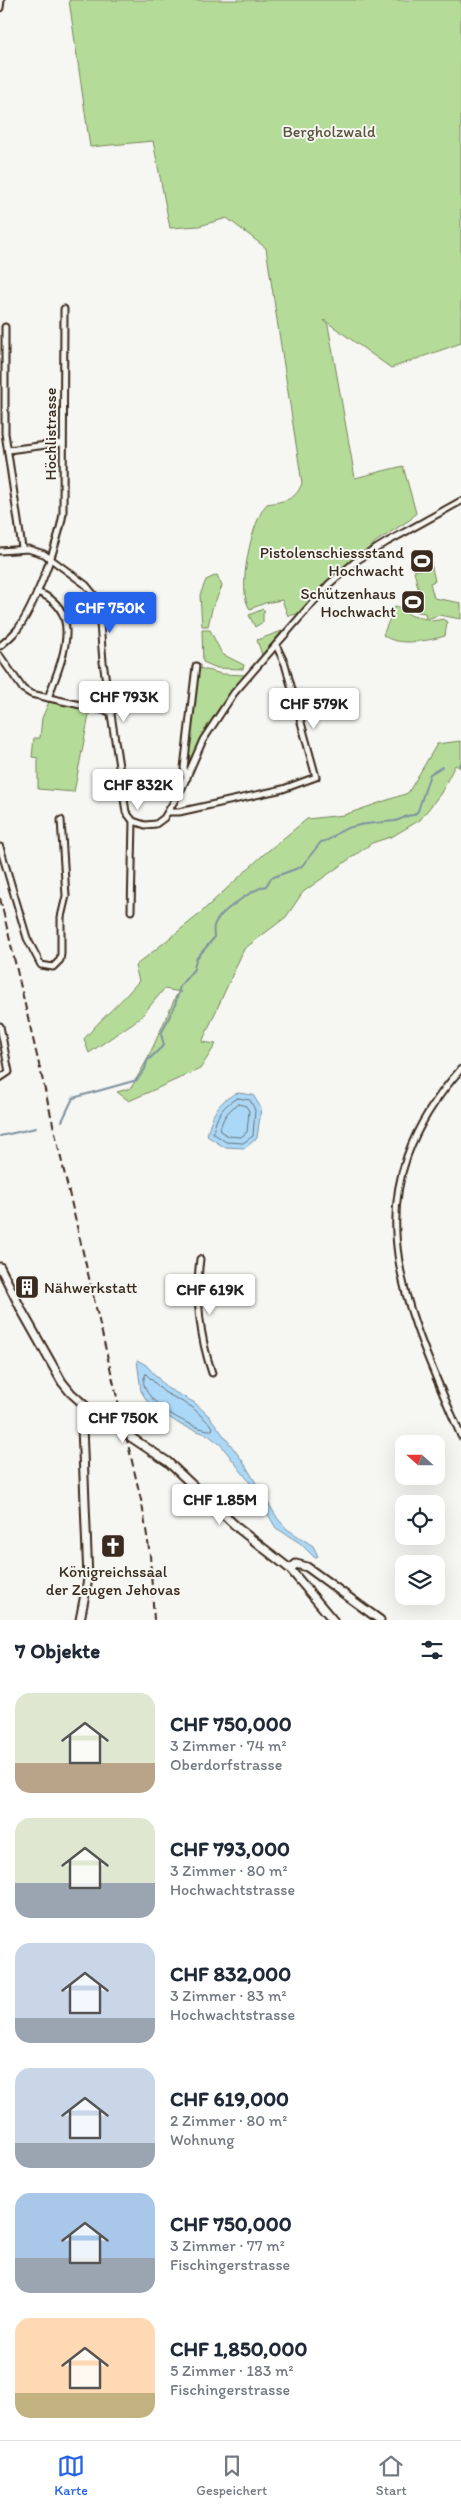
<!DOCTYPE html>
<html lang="de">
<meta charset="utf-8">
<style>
:root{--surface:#fff;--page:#f2f2f3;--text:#1f2937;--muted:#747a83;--line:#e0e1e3;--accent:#2563eb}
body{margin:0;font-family:Itim,sans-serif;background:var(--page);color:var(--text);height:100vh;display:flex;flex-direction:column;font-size:19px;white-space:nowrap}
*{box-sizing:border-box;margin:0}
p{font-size:16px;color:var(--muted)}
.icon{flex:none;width:28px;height:28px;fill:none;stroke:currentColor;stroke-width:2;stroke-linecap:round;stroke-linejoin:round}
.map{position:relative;height:1620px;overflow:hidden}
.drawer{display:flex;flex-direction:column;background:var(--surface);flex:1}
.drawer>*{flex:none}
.needle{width:32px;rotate:291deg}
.tools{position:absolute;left:395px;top:1435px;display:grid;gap:10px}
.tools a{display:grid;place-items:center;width:50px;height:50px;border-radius:10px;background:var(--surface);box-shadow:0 5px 20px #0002;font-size:25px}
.price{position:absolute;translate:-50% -42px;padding:0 11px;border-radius:5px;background:#fff;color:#222;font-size:16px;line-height:32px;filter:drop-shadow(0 1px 2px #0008)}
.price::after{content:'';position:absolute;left:50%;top:30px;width:15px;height:11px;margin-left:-8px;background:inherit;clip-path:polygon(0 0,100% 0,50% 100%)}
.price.selected{background:var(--accent);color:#fff}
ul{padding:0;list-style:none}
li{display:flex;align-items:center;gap:15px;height:125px;padding:0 15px}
li span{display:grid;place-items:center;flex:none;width:140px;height:100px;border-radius:15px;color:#555}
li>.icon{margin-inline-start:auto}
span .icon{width:60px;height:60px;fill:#fffc;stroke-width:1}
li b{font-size:21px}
h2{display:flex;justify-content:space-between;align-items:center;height:60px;padding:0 15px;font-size:21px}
.dock{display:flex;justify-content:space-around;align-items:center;height:70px;border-top:1px solid var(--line);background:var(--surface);font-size:14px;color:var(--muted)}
.dock a{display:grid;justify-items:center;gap:2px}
.dock .selected{color:var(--accent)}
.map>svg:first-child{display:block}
</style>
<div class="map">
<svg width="461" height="1620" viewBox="0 0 461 1620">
<rect width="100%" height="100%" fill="#f6f6f2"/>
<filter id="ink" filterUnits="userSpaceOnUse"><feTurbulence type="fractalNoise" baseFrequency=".02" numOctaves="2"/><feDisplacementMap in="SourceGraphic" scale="10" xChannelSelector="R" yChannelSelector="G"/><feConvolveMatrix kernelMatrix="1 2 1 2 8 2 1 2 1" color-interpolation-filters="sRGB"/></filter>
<g filter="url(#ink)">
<g fill="#b4dc98" stroke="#78835b">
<path d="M69 0H461V343L391 368 324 320 328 325 355 478 403 466 416 513 411 519 374 543 373 547 336 572 297 614 288 616 282 600 265 603 250 609C236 592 252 519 267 504 283 501 296 501 302 483L266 248 227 218 199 226 170 228 153 141 90 147Z"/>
<path d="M430 559 435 581 430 583 434 598 461 603V619L439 615 427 619 432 621 444 619 447 622 445 636C427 641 398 647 383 635L395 606 403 608C408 617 417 617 426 619L425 613 418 612 420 596 414 571 427 568 425 560Z"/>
<polygon points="217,575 222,586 212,609 208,626 202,626 200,595 206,580"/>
<polygon points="263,609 265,612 263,613 263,622 255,627 249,615"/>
<polygon points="202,630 210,630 222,654 244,665 243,669 217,668 203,662"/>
<polygon points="282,631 262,655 257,640"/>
<path d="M199 668 222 674 246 675C220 701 203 733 187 766L185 765Z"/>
<polygon points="49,702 90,710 74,792 38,789 38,758 32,757 34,738 40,738 42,718"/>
<path d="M461 741V768L455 765 441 793 420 820 393 836 372 843 303 892 286 917 244 949 202 1042 216 1044 200 1069 129 1101 117 1092 131 1088 147 1060 176 996 181 992 164 989 140 1018 89 1053 84 1039C101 1018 122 1002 139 981L135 966 196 917 263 855 307 819 344 815 408 793 437 744Z"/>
</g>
<g fill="#abd8f7" stroke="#7e92a0">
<path d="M238 1093 253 1095 261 1108 257 1138 245 1148 224 1147 207 1136C211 1116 218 1100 238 1093Z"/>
<polygon points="137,1360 146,1365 167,1388 195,1403 209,1416 242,1460 278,1519 287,1529 313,1546 318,1556 315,1558 300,1543 276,1528 248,1480 221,1445 208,1435 181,1425 149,1404 141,1391"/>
</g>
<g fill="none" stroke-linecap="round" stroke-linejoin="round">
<g stroke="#687075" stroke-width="1">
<path d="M238 1098 250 1100 255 1110 253 1136 243 1143 226 1142 213 1133C216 1117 223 1104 238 1098Z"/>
<path d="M239 1104 246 1106 249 1111 247 1132 241 1137 228 1136 220 1131C221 1120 229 1108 239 1104Z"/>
<path d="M146 1374 164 1392 192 1407 213 1427 212 1430C195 1432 130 1396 146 1374Z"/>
</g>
<g stroke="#7e92a0" stroke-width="2">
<polyline points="459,765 461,764"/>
<path d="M62 1121 73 1098 137 1080 145 1069 147 1061 164 1045 161 1034 175 1005 180 986 194 969 196 959 214 938C214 934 213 929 214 926 217 913 254 889 266 886L271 878 301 867 321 842C331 841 332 836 341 831 356 823 379 823 395 821 402 820 405 815 414 815L418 811 430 774 442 767"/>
<polyline points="0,1136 36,1128"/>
</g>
<defs>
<g id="street">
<polyline points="0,8 1,0"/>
<polyline points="5,327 5,433 22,548"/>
<polyline points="8,450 62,443"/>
<polyline points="0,551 28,549 44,554 86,585 95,596 99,610 103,662 126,812 133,821 145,825 156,824 164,818 182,788 203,740 234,693 329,584 356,561 387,542 461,501"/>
<path d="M37 592C87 610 60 664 48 698"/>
<path d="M0 646C6 641 12 636 17 630 34 608 59 541 63 513L64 309"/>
<polyline points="0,656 23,689 31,694 112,712"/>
<polyline points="187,778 184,768 196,666"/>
<polyline points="169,812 179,812 283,789 316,777 285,664 276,645"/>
<polyline points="0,847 27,938 41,965 53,967 60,960 61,954 61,917 66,896 61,820"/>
<polyline points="131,911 133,821"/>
<polyline points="0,1026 9,1072 0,1078"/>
<path d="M461 1069C349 1195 403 1301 461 1436"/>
<path d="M200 1259C195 1296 200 1338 212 1373"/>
</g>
<g id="secondary">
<polyline points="0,1267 22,1311 62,1382 71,1393 90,1410 168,1462 239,1529 290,1569 333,1620"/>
<polyline points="290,1569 296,1564 307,1567 380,1620"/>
<polyline points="80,1620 88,1579 82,1426 90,1410"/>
</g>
</defs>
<use href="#street" stroke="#3b2a1e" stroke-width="9"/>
<use href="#secondary" stroke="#3b2a1e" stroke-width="11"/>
<use href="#street" stroke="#f6f6f2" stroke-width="5"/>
<use href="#secondary" stroke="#f6f6f2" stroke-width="7"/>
<polyline stroke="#3b2a1e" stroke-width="2" stroke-dasharray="8 4" stroke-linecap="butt" points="0,898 142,1504 150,1555 154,1620"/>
</g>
</g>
<defs>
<symbol id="stadium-square" viewBox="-11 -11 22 22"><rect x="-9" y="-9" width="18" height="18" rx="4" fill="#3b2a1e" stroke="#f6f6f2"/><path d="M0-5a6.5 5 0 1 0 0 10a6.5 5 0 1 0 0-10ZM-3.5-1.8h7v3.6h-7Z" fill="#fff"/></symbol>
<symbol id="building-square" viewBox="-11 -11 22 22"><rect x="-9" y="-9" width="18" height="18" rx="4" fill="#3b2a1e" stroke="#f6f6f2"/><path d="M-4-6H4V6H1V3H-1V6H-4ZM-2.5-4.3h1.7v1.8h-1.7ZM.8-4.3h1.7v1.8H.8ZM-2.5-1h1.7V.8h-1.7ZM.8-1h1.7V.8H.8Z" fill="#fff"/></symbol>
<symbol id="church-square" viewBox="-11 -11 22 22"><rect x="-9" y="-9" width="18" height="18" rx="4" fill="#3b2a1e" stroke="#f6f6f2"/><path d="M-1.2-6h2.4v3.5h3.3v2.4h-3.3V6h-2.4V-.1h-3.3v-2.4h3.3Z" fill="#fff"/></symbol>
</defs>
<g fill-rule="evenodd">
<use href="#stadium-square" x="408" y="547" width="28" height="28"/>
<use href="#stadium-square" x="399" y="588" width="28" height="28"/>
<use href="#building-square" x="13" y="1273" width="28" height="28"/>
<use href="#church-square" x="99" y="1532" width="28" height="28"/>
</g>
<g text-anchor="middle" stroke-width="4" stroke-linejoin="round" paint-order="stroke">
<g font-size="16" fill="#59563c" stroke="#f6f6f2">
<text x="329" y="137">Bergholzwald</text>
</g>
<g font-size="16" fill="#3b2a1e" stroke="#f6f6f2">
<text transform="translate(50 434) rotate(-90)" y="6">Höchlistrasse</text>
</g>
<g font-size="16" fill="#3b2a1e" stroke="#f6f6f2" text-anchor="end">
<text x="404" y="558">Pistolenschiessstand<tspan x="404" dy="18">Hochwacht</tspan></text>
<text x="396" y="599">Schützenhaus<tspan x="396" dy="18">Hochwacht</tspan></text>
<text x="44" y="1293" text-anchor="start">Nähwerkstatt</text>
<text x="113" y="1577" text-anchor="middle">Königreichssaal<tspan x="113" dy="18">der Zeugen Jehovas</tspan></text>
</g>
</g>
</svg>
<div class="tools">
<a><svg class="needle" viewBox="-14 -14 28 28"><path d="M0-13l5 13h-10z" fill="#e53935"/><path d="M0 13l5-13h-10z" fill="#747a83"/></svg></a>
<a><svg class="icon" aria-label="locate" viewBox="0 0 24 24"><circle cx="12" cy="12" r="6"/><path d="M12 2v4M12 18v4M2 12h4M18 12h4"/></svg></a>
<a><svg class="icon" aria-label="layers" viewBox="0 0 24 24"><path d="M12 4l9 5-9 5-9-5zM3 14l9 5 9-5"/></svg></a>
</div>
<b class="price selected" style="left:110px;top:634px">CHF 750K</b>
<b class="price" style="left:124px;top:723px">CHF 793K</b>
<b class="price" style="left:314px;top:730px">CHF 579K</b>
<b class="price" style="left:138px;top:811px">CHF 832K</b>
<b class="price" style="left:210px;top:1316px">CHF 619K</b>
<b class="price" style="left:123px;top:1444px">CHF 750K</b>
<b class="price" style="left:220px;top:1526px">CHF 1.85M</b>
</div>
<section class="drawer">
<h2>7 Objekte<svg class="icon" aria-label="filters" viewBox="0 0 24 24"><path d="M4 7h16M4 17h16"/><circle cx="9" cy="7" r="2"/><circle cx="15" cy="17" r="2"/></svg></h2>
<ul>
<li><span style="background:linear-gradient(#dfe7d0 70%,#b9a48a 0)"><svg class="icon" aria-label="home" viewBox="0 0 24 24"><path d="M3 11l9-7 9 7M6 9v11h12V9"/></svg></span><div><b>CHF 750,000</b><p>3 Zimmer · 74 m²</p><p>Oberdorfstrasse</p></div></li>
<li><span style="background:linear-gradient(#dfe7d0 65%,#9aa5b1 0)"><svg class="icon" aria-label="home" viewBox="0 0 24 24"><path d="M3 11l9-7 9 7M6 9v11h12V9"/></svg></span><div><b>CHF 793,000</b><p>3 Zimmer · 80 m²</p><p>Hochwachtstrasse</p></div></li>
<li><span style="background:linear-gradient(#c9d6e8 75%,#9aa5b1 0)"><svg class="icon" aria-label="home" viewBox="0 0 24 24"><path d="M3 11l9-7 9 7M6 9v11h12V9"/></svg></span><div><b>CHF 832,000</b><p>3 Zimmer · 83 m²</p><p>Hochwachtstrasse</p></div></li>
<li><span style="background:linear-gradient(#c9d6e8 75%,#9aa5b1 0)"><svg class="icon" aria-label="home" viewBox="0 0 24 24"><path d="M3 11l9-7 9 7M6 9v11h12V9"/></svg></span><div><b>CHF 619,000</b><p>2 Zimmer · 80 m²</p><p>Wohnung</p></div></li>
<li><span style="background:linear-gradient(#a9c7e8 65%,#9aa5b1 0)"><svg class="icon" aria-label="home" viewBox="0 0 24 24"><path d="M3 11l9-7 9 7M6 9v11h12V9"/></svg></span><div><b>CHF 750,000</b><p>3 Zimmer · 77 m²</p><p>Fischingerstrasse</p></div></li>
<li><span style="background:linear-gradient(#ffd9b3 75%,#c2b280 0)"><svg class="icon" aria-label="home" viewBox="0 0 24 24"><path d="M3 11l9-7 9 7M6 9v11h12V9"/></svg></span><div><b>CHF 1,850,000</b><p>5 Zimmer · 183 m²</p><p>Fischingerstrasse</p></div></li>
</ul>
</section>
<nav class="dock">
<a class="selected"><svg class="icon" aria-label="map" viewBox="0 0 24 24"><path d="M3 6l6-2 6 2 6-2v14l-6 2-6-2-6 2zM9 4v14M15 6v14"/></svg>Karte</a>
<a><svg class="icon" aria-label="saved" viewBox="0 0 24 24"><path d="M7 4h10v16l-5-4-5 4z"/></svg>Gespeichert</a>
<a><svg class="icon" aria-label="home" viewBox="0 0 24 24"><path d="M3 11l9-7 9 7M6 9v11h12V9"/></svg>Start</a>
</nav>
